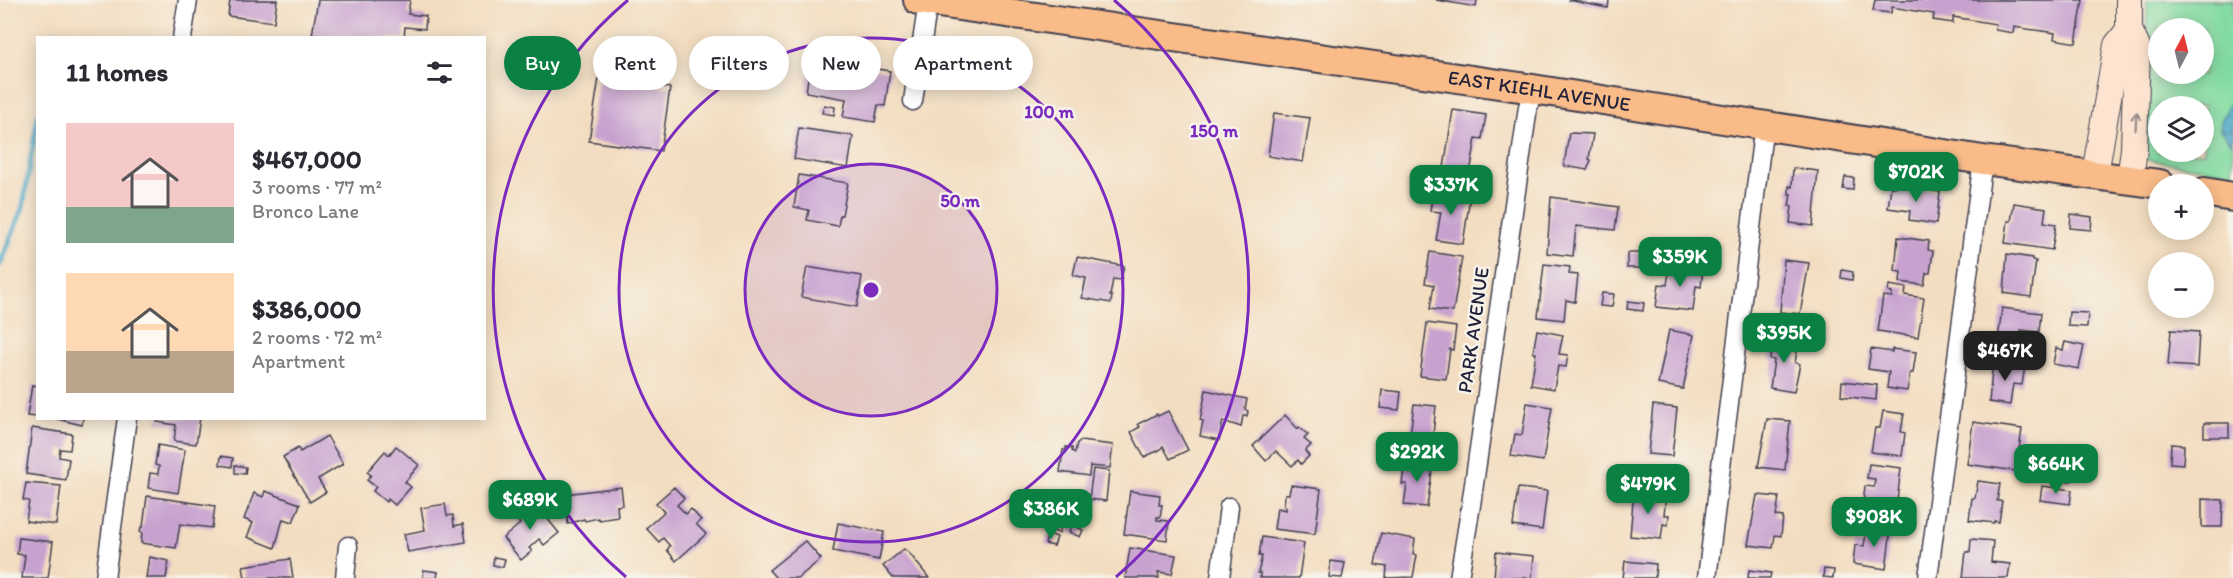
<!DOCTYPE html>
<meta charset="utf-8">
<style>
:root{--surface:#fff;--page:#f2f2f3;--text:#2b2b33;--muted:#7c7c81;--accent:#0b8043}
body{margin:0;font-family:Itim,sans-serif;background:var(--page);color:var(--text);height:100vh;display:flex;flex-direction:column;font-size:22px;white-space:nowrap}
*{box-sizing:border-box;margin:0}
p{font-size:20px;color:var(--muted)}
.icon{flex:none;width:33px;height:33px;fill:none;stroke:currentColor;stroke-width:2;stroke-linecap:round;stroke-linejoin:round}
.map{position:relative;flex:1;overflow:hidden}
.drawer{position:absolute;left:36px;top:36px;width:450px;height:384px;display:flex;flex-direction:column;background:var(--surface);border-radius:0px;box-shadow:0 3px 15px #0003}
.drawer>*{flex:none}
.guide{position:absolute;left:504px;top:36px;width:570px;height:54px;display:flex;gap:12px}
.needle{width:39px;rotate:7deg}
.fabs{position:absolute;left:2148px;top:18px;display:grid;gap:12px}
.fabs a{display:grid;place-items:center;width:66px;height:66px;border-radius:50%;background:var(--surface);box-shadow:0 3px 15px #0003;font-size:30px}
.price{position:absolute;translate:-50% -51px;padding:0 14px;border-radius:12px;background:var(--accent);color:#fff;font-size:20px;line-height:39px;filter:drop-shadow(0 2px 3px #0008)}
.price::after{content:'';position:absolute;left:50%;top:36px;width:18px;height:14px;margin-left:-9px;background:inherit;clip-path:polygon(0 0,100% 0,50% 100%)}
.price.selected{background:#222;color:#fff}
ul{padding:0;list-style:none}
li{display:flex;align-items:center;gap:18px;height:150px;padding:0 30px}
li span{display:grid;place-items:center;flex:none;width:168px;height:120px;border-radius:0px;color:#555}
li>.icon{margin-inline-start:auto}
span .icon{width:72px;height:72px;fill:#fffc;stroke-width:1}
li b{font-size:26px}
h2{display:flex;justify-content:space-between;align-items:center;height:72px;padding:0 30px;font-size:26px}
.pill{padding:0 21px;border-radius:27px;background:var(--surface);box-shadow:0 3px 15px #0003;font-size:21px;line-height:54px}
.pill.selected{background:var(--accent);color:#fff}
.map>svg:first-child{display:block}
</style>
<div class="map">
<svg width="2233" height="578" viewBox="0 0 2233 578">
<defs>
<pattern id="water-waves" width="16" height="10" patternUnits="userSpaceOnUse" patternTransform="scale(1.5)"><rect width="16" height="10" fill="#4ba9c9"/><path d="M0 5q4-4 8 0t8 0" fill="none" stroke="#3e89a4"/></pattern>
</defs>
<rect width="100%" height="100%" fill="#f7f3e8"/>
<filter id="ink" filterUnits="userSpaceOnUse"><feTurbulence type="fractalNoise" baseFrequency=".0167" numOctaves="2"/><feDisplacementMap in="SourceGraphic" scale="12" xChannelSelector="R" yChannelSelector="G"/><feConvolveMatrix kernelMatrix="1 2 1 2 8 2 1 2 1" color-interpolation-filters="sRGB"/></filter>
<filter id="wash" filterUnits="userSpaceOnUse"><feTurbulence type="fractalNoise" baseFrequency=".008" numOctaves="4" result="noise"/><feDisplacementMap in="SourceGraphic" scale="24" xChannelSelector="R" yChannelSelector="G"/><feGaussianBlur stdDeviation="1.35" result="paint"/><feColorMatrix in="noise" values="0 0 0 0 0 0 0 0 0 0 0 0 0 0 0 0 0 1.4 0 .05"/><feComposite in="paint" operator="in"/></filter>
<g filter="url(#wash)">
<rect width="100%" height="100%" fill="#f3ddc0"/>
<path fill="#80daa0" stroke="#517e6e" stroke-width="1.5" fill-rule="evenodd" d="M2147 0H2233V173L2143 159ZM2158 28H2204V74H2158ZM2158 106H2204V152H2158Z"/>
<polygon fill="url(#water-waves)" stroke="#366682" stroke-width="1.5" points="2233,98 2233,144 2220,130 2221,121"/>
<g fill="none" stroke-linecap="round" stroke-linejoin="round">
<g stroke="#4ba9c9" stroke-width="5">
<polyline points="53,38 54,33"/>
<polyline points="0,265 23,207 38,115"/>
</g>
</g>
<g id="blocks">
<g fill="#c7a2cf">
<polygon points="230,0 277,0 274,22 228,16"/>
<polygon points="318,0 410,0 408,14 426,16 425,29 405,27 404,38 317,38 317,35 312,35"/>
<polygon points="1436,0 1477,0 1476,7"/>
<polygon points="1568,0 1609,0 1608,8"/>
<polygon points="1875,0 2083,0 2076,43 2054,39 2055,33 2014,27 2013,33 1995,30 1996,24 1953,17 1953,23 1933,20 1934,14 1892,7 1891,13 1873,11"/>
<polygon points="811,58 840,63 840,61 852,62 852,65 890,71 885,106 878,105 875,122 843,117 846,99 806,92"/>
<polygon points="631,70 643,72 641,83 670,88 661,151 589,141 599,78 629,82"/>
<polygon points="824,105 835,107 834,115 822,113"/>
<polygon points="1453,110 1486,115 1482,139 1476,138 1470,173 1444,168"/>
<polygon points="1274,113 1310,118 1303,162 1268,156"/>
<polygon points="799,128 853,136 848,168 794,159"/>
<polygon points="1569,133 1593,134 1589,159 1591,160 1587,170 1564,166"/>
<polygon points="1793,168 1818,171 1813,226 1790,223 1792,206 1789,206 1791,194 1789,194 1789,186 1792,187"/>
<polygon points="799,175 848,183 842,215 840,215 838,226 807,220 809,210 794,207"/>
<polygon points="1845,177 1854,178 1853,190 1843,189"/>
<polygon points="1901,186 1940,192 1936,224 1909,220 1910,211 1888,208 1891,187"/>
<polygon points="1433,191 1470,197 1463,244 1436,240 1441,212 1430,211"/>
<polygon points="1551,197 1618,207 1615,230 1576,226 1573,256 1547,253"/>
<polygon points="2014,203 2046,208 2044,222 2056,224 2052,250 2005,243 2008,221 2011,221"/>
<polygon points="2071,214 2092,217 2091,230 2070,228"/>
<polygon points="1898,237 1929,241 1928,250 1933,251 1930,273 1926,273 1924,285 1900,282 1901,272 1895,271"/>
<polygon points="1430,252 1462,257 1453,312 1430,309 1434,285 1425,283"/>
<rect x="1627" y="253" width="32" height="15"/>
<polygon points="2007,254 2032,258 2032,260 2036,261 2031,297 2004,293"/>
<polygon points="1077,257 1124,266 1121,280 1113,279 1110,296 1112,296 1111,303 1082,298 1086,278 1073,275"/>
<polygon points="1784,260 1809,263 1800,314 1780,312"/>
<polygon points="1544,264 1570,267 1569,274 1578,275 1575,302 1566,300 1564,320 1538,317"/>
<polygon points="1670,264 1703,268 1701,287 1696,286 1693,311 1656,307 1659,284 1667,285"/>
<polygon points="807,267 862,276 857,307 801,297"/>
<polygon points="1842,270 1853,272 1852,280 1841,278"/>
<polygon points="1889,285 1906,288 1905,295 1924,298 1918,337 1878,331 1883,296 1892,297 1892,293 1888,292"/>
<polygon points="1602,293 1614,294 1612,307 1600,306"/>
<polygon points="1628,301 1644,303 1643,311 1627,309"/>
<polygon points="2002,308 2041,313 2039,332 2021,330 2019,351 1997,348"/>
<polygon points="2069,312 2088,313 2087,327 2068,326"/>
<polygon points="1427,323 1456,327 1453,350 1450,349 1446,379 1420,376"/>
<polygon points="1537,330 1563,335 1559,354 1568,355 1566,367 1558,366 1554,389 1531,385 1536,353 1533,353"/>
<polygon points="1669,330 1694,335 1683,389 1658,384"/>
<polygon points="2171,330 2199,332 2197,367 2168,365"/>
<polygon points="1773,336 1799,340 1795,363 1800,364 1794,392 1770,388 1774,360 1770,359"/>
<polygon points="2065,342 2084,346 2079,369 2053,364 2056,348 2063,350"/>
<polygon points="1871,349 1892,352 1892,349 1916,352 1913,373 1910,373 1907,391 1887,388 1889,372 1868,369"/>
<polygon points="1993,361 2025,366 2022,385 2013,384 2010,405 1989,402"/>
<polygon points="1842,381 1877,385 1876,400 1841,396"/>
<polygon points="32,385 38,386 38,417 27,416"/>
<polygon points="1206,390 1247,399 1245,409 1248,411 1247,416 1243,416 1241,427 1223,421 1219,440 1200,436 1203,421 1200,420"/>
<polygon points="1382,390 1401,392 1399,410 1380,408"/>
<polygon points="1527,403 1552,407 1543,461 1511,456 1515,434 1522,435"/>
<polygon points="1414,404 1436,406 1431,453 1408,451"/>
<polygon points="1653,405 1677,408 1672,456 1648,454"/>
<polygon points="1168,411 1188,450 1170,459 1163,446 1160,450 1144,457 1131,432 1140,427 1138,424 1157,414 1158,416"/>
<polygon points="1883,411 1904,414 1901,432 1905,433 1902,456 1871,452 1875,428 1880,428"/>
<polygon points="1285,415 1298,429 1299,427 1308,435 1304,439 1311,445 1305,451 1309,456 1301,464 1298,460 1292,466 1276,451 1266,461 1253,446"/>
<polygon points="53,418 83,418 82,425"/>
<polygon points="158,418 200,418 196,444 174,441 176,425 157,422"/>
<polygon points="1767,419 1790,421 1785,470 1758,467"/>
<polygon points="1973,422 2022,429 2016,471 1967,464"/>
<rect x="2204" y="423" width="25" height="14"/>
<polygon points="32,428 72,434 70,450 60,449 59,457 69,459 66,480 26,474"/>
<polygon points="327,436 343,464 318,479 326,492 310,502 283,457 298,448 300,452"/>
<polygon points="1080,441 1113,445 1110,468 1090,466 1089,476 1060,472 1063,450 1066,450 1066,447 1072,448 1072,451 1075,453 1077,443 1079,443"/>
<polygon points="2171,444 2184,445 2183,464 2170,463"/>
<polygon points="158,445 185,450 178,493 148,488 150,473 158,474 159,466 155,465"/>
<polygon points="396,446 419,465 405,482 411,487 395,505 388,499 386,502 373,491 376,487 367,480 371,475 367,472 385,451 389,455"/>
<polygon points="221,456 233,458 232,467 220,465"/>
<polygon points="1405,461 1433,464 1427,507 1404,505 1407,484 1402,484"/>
<polygon points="1869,464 1901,468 1896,509 1863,505 1865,486 1874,487 1875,479 1867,478"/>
<polygon points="235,465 246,467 245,474 235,473"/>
<polygon points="1093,469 1109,471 1106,501 1089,499"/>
<polygon points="2064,471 2072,472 2071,481 2063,480"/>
<polygon points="1978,481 2000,484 1997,501 2002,501 1999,522 1994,521 1994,523 1969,520 1972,498 1975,498"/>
<polygon points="26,483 61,486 56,525 26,521 29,501 23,500"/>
<polygon points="1291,485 1321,489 1315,534 1274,529 1277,508 1286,510 1286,507 1284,506 1285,494 1289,494"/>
<polygon points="2042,486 2072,490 2070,504 2040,500"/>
<polygon points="621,487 623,505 617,506 618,517 599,520 598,518 585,521 584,519 568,524 565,494"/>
<polygon points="674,487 684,498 677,505 686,514 691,509 701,520 696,524 706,534 676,561 667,550 670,546 663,538 659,542 646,528 664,512 656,503"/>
<polygon points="1518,488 1547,491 1542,530 1513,526"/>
<polygon points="1634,490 1666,493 1664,515 1669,515 1668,525 1663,524 1661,539 1630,536"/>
<polygon points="265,491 300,504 293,522 283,519 275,548 247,537 253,523 244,519 254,493 263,497"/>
<polygon points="1130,491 1160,495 1159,505 1162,505 1160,517 1157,517 1157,520 1169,521 1167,540 1124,534"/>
<polygon points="1757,495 1779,497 1776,516 1783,517 1781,536 1775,535 1773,548 1748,545"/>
<polygon points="147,496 215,506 212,528 180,524 176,548 141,543 142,532 140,532 141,527 143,527"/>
<polygon points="2202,499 2223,500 2222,527 2202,527"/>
<polygon points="533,501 559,533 544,545 539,539 529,548 532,551 521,560 503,538 520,524 514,516"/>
<polygon points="445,504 447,516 453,515 454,526 463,524 466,542 408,552 404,534 425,530 421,508"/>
<polygon points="838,523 884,532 879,560 833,551"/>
<polygon points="1051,523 1061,527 1059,533 1048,529"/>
<polygon points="1072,525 1083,530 1080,537 1069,532"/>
<polygon points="1867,525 1891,528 1886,569 1853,564 1855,545 1864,546"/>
<polygon points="1381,533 1415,539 1413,554 1417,555 1413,577 1386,578 1387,567 1375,565"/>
<polygon points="1048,534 1057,537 1054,546 1045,544"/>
<polygon points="1262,537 1304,543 1299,578 1260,578 1260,573 1258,573 1262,556 1259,556"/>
<polygon points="19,538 53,542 48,578 22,578 25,555 17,554"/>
<polygon points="1971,539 1993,541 1991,562 2010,564 2008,578 1963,578 1966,552 1970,552"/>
<polygon points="805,541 821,559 798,578 776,578 769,570"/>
<polygon points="1130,548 1176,555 1172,574 1158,572 1159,578 1125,578"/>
<polygon points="904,549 910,554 929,578 893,578 883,566"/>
<polygon points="1496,552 1534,556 1532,578 1494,578"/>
<polygon points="149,557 169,561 166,578 146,578"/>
<polygon points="494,557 505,559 503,567 493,565"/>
<polygon points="290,559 293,578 245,578 243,566"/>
<polygon points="1331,561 1345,563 1342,578 1329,577"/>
<polygon points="1625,561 1656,564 1655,578 1623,578"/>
<polygon points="1824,569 1834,570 1833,578 1823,577"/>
<polygon points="424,570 438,572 437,578 423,578"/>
<polygon points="1749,570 1771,573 1770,578 1748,578"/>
</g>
</g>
</g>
<g filter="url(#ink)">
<use href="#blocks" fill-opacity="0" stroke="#413e4f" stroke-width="1.5"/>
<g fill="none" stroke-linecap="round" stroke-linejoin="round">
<defs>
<g id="street">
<polyline points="182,38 188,0"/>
<polyline points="913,101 928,2"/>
<polyline points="105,578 127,418"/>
<polyline points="345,578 348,546"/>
<polyline points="1220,578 1229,507"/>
<polyline points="1459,578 1471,505 1528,107 1533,89"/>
<polyline points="1707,578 1764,124"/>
<polyline points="1928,578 1983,160"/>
</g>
<g id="secondary">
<polyline points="2129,0 2129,30 2137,47 2134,149 2130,179"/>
<polyline points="2095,174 2117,45 2129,30"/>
</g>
<g id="primary">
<path id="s1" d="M918 0 1533 89 1983 160 2160 184"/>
<polyline points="2204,192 2233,197"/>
</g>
</defs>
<use href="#street" stroke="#413e4f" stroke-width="21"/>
<use href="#secondary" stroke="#413e4f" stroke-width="28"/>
<use href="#primary" stroke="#413e4f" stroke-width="32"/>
<use href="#street" stroke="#fff" stroke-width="18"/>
<use href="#secondary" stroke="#fde4d0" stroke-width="26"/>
<use href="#primary" stroke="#f9bc89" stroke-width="28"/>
</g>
<defs><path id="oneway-shaft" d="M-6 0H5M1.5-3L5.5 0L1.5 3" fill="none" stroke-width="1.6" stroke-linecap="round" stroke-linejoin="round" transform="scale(1.5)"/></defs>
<use stroke="#9a8d8d" href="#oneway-shaft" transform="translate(2136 121) rotate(-87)"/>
</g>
<circle cx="871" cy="290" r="126" fill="#7b2cbf" fill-opacity=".12"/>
<g fill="none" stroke="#7b2cbf" stroke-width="3">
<circle cx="871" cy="290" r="126"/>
<circle cx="871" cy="290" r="252"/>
<path d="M626 577A378 378 0 0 1 628 0M1114 0A378 378 0 0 1 1116 577"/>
</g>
<g text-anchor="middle" stroke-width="5" stroke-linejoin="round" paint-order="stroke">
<g font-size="20" fill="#22223b" stroke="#f7f3e8">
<text dy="7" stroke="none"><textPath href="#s1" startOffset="628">EAST KIEHL AVENUE</textPath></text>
<text transform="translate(1473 330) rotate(-82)" y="7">PARK AVENUE</text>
</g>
</g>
<circle cx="871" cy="290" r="9" fill="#7b2cbf" stroke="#f7f3e8" stroke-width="3"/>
<g font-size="18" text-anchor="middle" font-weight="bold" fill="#7b2cbf" stroke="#f7f3e8" stroke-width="5" stroke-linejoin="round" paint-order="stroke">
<text x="1049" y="118">100 m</text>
<text x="1214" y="137">150 m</text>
<text x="960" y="207">50 m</text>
</g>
</svg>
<div class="fabs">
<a><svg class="needle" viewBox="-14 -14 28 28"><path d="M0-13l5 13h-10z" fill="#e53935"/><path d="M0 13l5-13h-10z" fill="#7c7c81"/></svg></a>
<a><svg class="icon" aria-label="layers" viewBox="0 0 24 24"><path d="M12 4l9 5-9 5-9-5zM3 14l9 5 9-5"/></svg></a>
<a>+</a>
<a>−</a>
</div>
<b class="price" style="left:1916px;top:203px">$702K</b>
<b class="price" style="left:1451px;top:216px">$337K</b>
<b class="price" style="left:1680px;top:288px">$359K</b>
<b class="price" style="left:1784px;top:364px">$395K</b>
<b class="price selected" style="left:2005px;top:382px">$467K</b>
<b class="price" style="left:1417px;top:483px">$292K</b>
<b class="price" style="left:2056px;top:495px">$664K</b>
<b class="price" style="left:1648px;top:515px">$479K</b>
<b class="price" style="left:530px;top:531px">$689K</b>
<b class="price" style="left:1051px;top:540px">$386K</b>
<b class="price" style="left:1874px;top:548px">$908K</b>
<div class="guide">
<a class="pill selected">Buy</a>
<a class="pill">Rent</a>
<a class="pill">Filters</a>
<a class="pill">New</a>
<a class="pill">Apartment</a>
</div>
<section class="drawer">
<h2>11 homes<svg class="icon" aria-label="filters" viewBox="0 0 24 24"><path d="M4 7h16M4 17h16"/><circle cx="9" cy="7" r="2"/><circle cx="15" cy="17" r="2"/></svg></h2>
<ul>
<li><span style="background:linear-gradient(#f6c9c9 70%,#7fa58c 0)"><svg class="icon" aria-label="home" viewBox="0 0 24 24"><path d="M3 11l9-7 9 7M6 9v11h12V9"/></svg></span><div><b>$467,000</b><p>3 rooms · 77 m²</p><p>Bronco Lane</p></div></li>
<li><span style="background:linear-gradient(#ffd9b3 65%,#b9a48a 0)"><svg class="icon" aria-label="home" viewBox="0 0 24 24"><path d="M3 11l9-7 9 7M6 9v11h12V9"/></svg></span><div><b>$386,000</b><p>2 rooms · 72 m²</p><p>Apartment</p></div></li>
</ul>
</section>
</div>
